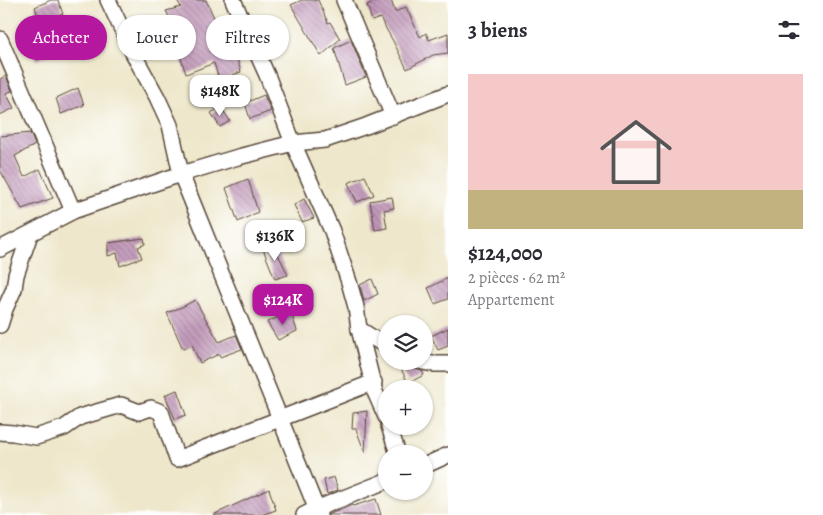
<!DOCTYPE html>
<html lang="fr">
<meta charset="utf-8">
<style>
:root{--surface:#fff;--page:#f7f7f7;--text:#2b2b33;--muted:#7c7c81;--accent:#b5179e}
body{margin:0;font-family:Alegreya,serif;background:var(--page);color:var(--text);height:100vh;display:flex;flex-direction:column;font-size:19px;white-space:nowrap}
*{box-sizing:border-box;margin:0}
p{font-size:16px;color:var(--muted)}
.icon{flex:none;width:28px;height:28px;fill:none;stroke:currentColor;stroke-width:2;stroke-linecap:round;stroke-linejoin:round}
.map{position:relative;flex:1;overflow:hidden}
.details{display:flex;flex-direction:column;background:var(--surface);width:375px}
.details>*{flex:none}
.banner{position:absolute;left:15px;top:15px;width:358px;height:45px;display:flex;gap:10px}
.tools{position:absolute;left:378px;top:315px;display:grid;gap:10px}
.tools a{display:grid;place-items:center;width:55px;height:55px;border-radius:50%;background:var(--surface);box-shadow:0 1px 4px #0004;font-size:25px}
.price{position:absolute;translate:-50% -42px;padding:0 11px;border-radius:10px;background:#fff;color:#222;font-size:16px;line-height:32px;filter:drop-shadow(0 1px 2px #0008)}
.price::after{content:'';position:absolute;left:50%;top:30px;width:15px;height:11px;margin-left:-8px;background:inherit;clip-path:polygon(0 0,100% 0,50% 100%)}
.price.on{background:var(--accent);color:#fff}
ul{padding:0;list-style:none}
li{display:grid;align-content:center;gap:10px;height:265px;padding:0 20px}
li span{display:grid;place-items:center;height:155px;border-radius:0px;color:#555}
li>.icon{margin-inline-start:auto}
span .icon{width:90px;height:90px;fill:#fffc;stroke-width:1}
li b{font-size:21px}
h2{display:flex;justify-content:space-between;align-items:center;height:60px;padding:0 20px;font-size:21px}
.tag{padding:0 18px;border-radius:22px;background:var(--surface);box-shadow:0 1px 4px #0004;font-size:18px;line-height:45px}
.tag.on{background:var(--accent);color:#fff}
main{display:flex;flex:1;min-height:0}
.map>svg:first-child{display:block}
</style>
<main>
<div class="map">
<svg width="448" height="515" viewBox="0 0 448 515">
<defs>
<pattern id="building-back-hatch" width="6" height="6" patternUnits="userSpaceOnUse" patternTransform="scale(1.25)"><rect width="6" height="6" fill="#c198b9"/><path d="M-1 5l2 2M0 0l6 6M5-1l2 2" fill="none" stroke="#9e7c96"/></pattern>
</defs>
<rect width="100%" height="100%" fill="#fff"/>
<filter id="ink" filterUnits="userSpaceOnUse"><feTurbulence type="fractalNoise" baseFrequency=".02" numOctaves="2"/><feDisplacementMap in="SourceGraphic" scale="10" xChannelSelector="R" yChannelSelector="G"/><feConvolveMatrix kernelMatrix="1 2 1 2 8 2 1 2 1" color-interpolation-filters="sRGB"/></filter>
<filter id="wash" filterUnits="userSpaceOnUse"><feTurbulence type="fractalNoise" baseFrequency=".0096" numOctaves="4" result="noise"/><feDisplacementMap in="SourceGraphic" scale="20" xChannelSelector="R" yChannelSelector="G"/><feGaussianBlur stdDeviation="1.12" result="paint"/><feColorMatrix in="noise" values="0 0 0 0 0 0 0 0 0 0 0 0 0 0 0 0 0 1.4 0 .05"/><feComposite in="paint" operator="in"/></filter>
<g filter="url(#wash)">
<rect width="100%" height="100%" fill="#eee7cb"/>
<g id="blocks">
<g fill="url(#building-back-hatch)">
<polygon points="51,0 58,0 63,14 40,23 35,7"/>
<polygon points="177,0 206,0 217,24 219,24 229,57 236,55 241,72 219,80 214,63 186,74 174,37 172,37 167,24 172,22 166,11 181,7"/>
<polygon points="302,0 318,0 328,23 330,22 340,39 321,56 291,5"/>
<polygon points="379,0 391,0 395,12 406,7 420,37 426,33 429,40 448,33 448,53 433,55 407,69 393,41 380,18 372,21 367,5"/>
<polygon points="99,30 105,47 82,56 77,40"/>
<polygon points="54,34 59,51 37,60 32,44"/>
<polygon points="351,40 366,77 345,85 334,48"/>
<polygon points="6,76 12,91 6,93 14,108 0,115 0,79"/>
<polygon points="78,88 84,105 61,114 56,98"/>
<polygon points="264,95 271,111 250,119 245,103"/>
<polygon points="221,107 230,121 220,127 211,113"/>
<polygon points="30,133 35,145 15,156 24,177 40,169 53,198 22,209 0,170 0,136"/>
<polygon points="365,176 374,195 357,202 348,183"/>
<polygon points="248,179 258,212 238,222 226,188"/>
<polygon points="392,197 394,208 384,210 387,228 375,230 370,201"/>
<polygon points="304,199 314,218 302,222 294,205"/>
<polygon points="144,238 145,244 138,247 142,258 120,266 117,253 108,256 108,243"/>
<polygon points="273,244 288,275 275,279 263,249"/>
<polygon points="448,278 448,299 435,304 428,288"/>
<polygon points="372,279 378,294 364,301 360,285"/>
<polygon points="195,300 219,342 236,335 242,349 220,357 219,354 200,363 192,345 183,349 167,313 184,306"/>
<polygon points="291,312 297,331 278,340 267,322"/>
<polygon points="448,328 448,346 438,350 431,336"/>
<polygon points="409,365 412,368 422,371 424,375 408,383 401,369"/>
<polygon points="177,390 186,415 175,419 165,395"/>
<polygon points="367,411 365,453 356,429 352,429 353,413"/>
<polygon points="334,477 338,490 327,494 324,480"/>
<polygon points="269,489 276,510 261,515 213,515"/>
<polygon points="376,499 381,515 328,515 352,505 353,506"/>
</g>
</g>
</g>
<g filter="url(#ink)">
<use href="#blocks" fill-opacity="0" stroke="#564638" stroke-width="1"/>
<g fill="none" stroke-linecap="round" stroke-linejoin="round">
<defs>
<g id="minor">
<polyline points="108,0 135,57 157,97 170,125 181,174 319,515"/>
<polyline points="233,0 267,75 293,143 332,231 349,282 356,307 359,329 375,392 386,417"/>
<polyline points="344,0 393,116"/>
<polyline points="0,39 73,211"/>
<polyline points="0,249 73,211 181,174 238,157 293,143 325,140 366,126 448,94"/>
<polyline points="0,325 5,309 14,289 16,275 30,234"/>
<polyline points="359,329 386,346"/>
<polyline points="418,361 433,364 448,364"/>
<polyline points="389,426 398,454"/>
<polyline points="0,432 13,433 36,437 64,428 80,417 121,405 139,412 151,408 161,412 177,459 374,382"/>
<polyline points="424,466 448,455"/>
<polyline points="304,515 316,509 386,481"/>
</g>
</defs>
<use href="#minor" stroke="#564638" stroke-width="18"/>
<use href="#minor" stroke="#fff" stroke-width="15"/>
</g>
</g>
</svg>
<div class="tools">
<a><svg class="icon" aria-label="layers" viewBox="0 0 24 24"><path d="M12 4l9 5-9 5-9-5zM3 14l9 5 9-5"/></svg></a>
<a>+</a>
<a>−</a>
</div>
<b class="price" style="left:220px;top:117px">$148K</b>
<b class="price" style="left:275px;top:262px">$136K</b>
<b class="price on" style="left:283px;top:326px">$124K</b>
<div class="banner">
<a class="tag on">Acheter</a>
<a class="tag">Louer</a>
<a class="tag">Filtres</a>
</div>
</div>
<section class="details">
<h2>3 biens<svg class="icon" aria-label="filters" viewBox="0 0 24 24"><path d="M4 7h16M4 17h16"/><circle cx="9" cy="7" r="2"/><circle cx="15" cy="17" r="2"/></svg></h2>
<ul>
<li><span style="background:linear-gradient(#f6c9c9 75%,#c2b280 0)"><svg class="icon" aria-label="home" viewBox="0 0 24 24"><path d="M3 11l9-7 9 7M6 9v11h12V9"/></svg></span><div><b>$124,000</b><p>2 pièces · 62 m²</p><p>Appartement</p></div></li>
</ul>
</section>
</main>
